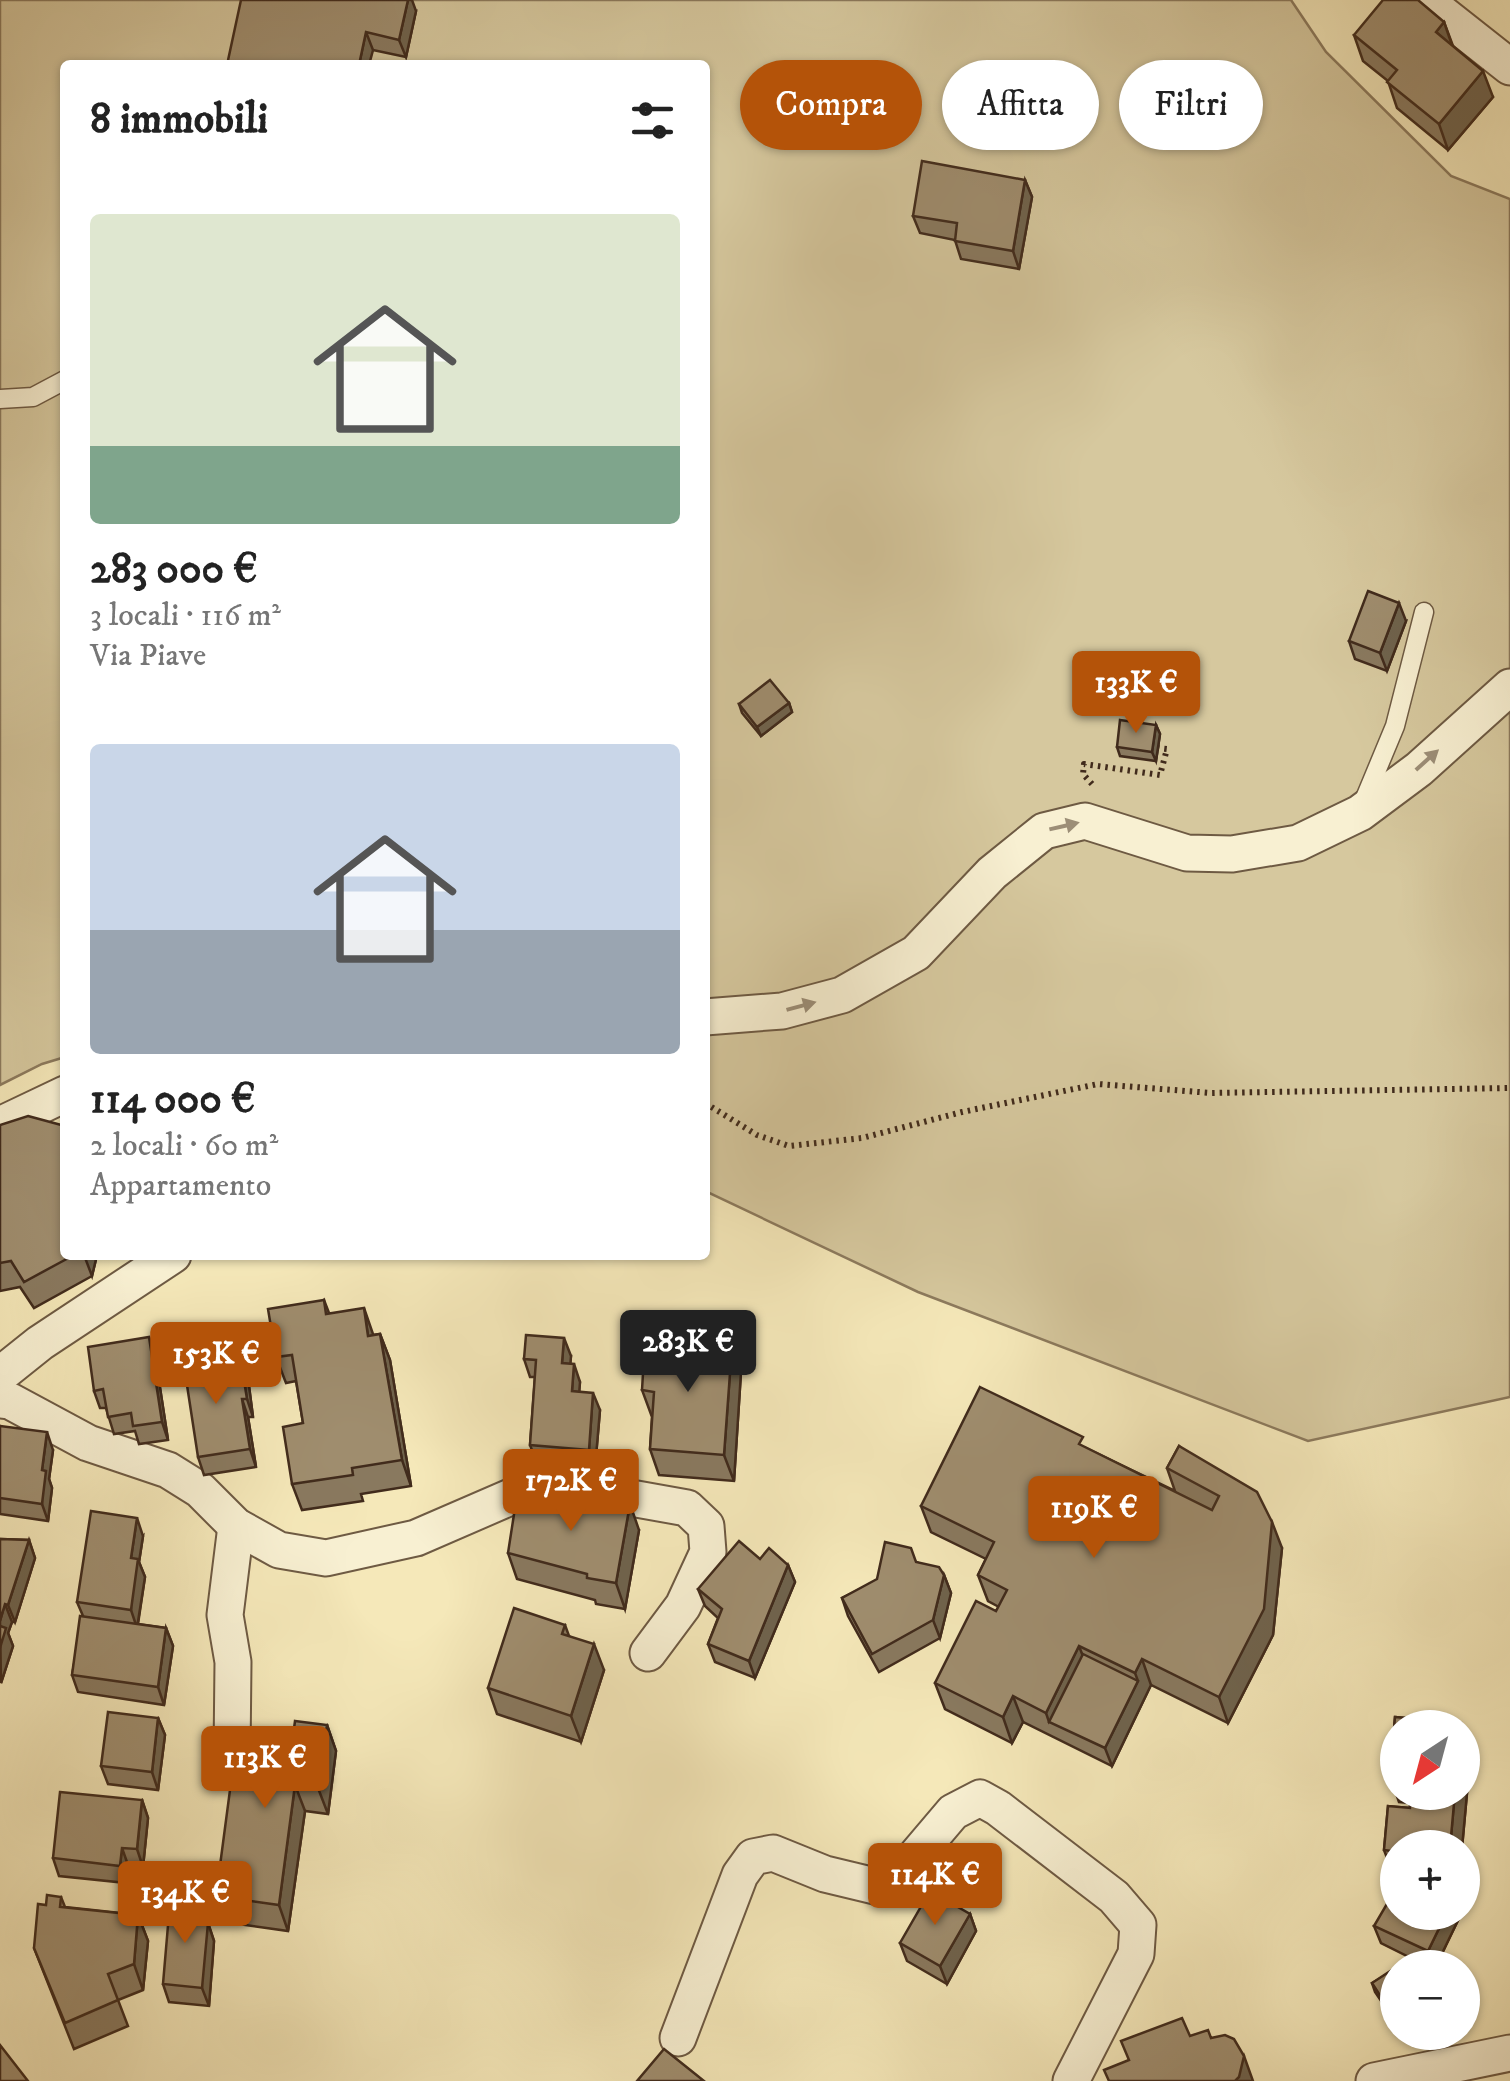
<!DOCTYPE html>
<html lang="it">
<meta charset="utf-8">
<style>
:root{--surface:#fff;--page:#f2f2f2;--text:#222;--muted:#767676;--accent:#b45309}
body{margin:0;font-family:"IM FELL DW Pica",serif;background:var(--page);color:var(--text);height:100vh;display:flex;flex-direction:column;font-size:38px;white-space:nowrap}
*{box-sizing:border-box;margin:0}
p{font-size:32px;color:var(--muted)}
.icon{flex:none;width:55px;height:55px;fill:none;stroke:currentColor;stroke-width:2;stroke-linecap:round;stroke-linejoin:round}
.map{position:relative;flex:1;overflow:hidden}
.sheet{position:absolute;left:60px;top:60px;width:650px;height:1200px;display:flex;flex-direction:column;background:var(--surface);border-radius:10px;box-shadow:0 2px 8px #0004}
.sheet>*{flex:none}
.top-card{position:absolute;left:740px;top:60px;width:620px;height:90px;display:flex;gap:20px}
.needle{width:65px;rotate:216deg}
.fabs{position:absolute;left:1380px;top:1710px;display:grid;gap:20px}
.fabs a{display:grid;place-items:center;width:100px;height:100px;border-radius:50%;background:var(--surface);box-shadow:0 2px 8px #0004;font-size:50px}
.price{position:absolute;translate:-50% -85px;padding:0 22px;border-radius:10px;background:var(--accent);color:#fff;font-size:32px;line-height:65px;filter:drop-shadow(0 2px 5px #0008)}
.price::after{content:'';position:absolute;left:50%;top:60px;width:30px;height:22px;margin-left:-15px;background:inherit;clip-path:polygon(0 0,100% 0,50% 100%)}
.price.active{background:#222;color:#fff}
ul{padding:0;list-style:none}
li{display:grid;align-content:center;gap:20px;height:530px;padding:0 30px}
li span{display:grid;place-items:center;height:310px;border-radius:10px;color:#555}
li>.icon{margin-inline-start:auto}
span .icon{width:180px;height:180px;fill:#fffc;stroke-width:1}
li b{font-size:42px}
h2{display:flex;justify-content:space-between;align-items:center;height:120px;padding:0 30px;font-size:42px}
.chip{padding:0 35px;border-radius:45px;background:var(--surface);box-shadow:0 2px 8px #0004;font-size:35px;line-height:90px}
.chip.active{background:var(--accent);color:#fff}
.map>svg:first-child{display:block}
</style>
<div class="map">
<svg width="1510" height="2081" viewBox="0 0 1510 2081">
<rect width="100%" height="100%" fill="#f5e8b9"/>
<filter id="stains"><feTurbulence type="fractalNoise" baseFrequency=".002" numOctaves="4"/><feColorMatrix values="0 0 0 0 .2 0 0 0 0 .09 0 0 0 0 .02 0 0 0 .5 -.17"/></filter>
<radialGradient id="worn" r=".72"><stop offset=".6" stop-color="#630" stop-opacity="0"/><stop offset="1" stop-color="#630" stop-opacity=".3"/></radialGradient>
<polygon fill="#d6c89e" stroke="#8c7a5d" stroke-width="2.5" points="0,0 1291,0 1326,52 1451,176 1510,199 1510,1397 1308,1441 918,1292 705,1191 705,65 65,65 65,1057 42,1064 0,1085"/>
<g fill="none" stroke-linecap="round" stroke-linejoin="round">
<defs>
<g id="service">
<polyline points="0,399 33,397 65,380"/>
<polyline points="1363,803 1395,726 1424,612"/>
</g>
<g id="minor">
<polyline points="1425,0 1510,67"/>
<polyline points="705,1017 782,1011 842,995 916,953 992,873 1044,831 1085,821 1187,853 1232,854 1298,843 1360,813 1419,769 1510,687"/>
<polyline points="0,1125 65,1094"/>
<polyline points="0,1375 40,1343 173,1255"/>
<polyline points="0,1400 10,1401 88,1443 168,1470 200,1490 236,1526 279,1550 326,1558 416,1538 529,1489 631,1498 687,1508 706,1526 708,1552 683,1606 648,1653"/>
<polyline points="232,1754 233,1662 225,1615 236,1526"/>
<polyline points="678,2038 740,1875 753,1857 773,1853 825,1874 879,1887 897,1878 953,1812 980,1798 998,1808 1114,1897 1138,1925 1136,1954 1071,2081"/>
<polyline points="1374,2081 1510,2053"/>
</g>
</defs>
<use href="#service" stroke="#6e5a43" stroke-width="21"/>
<use href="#minor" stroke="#6e5a43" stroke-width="39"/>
<g stroke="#412b1c" stroke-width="6" stroke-dasharray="2.5 5" stroke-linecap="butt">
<polyline points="1092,784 1083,774 1084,764 1160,775 1167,749 1158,748"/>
<polyline points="705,1103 757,1135 789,1146 862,1138 962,1112 1098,1084 1211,1093 1510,1088"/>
</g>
<use href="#service" stroke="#f8f0d2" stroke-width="18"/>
<use href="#minor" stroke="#f8f0d2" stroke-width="35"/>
</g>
<g fill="#89795f" stroke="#412b1c" stroke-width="2.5" fill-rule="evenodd">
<polygon points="416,11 406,57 373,50 227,65"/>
<polygon points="1444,22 1453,46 1493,97 1448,150 1397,108 1388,81 1363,61 1354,35"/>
<polygon points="1025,180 1032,197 1019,269 961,259 955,240 920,233 913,216"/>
<polygon points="1406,621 1387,671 1355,659 1349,641"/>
<polygon points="789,703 792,712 761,736 742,713 739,704"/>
<polygon points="1156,725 1160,734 1156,761 1120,756 1117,747"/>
<polygon points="0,1125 65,1255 97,1255 92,1276 34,1308 20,1287 0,1291"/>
<polygon points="324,1300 329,1313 373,1335 380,1334 390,1360 411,1486 361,1494 363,1501 302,1510 292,1484 303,1423 296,1381 286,1383 276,1357"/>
<polygon points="732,1346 741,1372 734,1481 659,1475 650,1449 652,1417 642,1390"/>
<polygon points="155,1355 168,1440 139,1444 135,1431 114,1434 106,1408 100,1408 94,1391"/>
<polygon points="213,1355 219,1371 249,1386 253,1417 248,1417 256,1467 204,1475 198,1457"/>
<polygon points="571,1356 570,1364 580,1382 579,1391 600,1410 595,1468 537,1463 530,1445 535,1377 530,1377 524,1359"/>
<polygon points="0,1426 53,1450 49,1479 52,1488 48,1521 0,1514"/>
<polygon points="1179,1446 1282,1548 1273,1635 1228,1723 1151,1685 1112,1766 1023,1722 1012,1743 945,1709 935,1683 999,1607 988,1601 978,1575 986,1559 931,1532 921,1506 1086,1448 1175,1491 1167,1468"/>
<polygon points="570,1501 639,1530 625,1609 596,1604 595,1600 517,1579 508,1553"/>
<polygon points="143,1536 139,1562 145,1577 138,1624 166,1628 173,1646 164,1705 78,1692 72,1675 83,1616 77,1602"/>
<polygon points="0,1539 29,1540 35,1558 15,1622 12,1622 8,1633 13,1646 1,1683"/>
<polygon points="760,1559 788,1565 795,1582 755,1678 715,1662 708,1644 718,1618 705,1606 698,1589"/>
<polygon points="916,1562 944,1575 951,1593 940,1638 879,1672 848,1616 842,1598"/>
<polygon points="565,1625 569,1636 604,1670 581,1742 497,1714 488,1688"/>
<path d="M1395 1717 1461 1723 1471 1749 1462 1848H1398V1877L1394 1876 1384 1850 1388 1806 1410 1808V1803L1399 1802 1390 1776ZM1398 1728H1462V1792H1398Z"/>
<polygon points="158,1718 165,1735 158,1790 108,1784 101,1766"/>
<polygon points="327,1725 336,1751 328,1814 305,1811 288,1931 225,1922 216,1896 292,1744"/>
<polygon points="142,1800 148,1818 143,1867 128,1865 127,1883 59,1876 53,1858"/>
<polygon points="61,1897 65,1907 138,1915 148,1941 143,1990 118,2000 128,2026 74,2049 34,1948 46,1905"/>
<polygon points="202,1905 214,1941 209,2006 169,2002 163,1984"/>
<polygon points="1462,1912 1435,1968 1431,1968 1381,1943 1374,1926"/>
<polygon points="970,1914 976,1931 947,1984 907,1961 900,1943"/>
<polygon points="1398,1968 1398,2022 1396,2023 1375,1992 1372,1983"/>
</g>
<g fill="#6f634d" stroke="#412b1c" stroke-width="2.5">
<polygon points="408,0 412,0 416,11 406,57 399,40"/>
<polygon points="1444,22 1453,48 1436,32"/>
<polygon points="366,32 373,50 369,65 359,65"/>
<polygon points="1483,71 1493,97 1448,150 1439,124"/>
<polygon points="1025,180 1032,197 1019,269 1013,251"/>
<polygon points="1399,603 1406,621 1387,671 1380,653"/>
<polygon points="789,703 792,712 761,736 757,727"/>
<polygon points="1156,725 1160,734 1156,761 1152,752"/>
<polygon points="84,1255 97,1255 92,1276"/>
<polygon points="364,1308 373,1334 378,1362 368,1336"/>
<polygon points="380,1334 390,1360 411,1486 402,1460"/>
<polygon points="149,1337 155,1355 168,1440 162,1422"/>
<polygon points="564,1338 571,1356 569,1381 562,1363"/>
<polygon points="732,1346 741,1372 734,1481 724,1455"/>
<polygon points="574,1364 580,1382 578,1409 572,1391"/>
<polygon points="242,1368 249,1386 253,1417 247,1399"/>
<polygon points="593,1393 600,1410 595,1468 589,1450"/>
<polygon points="242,1399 248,1417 256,1467 250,1449"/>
<polygon points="47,1432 53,1450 49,1479 52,1488 48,1521 42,1504 42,1470"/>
<polygon points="630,1504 639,1530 625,1609 616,1583"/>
<polygon points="137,1518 143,1536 139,1562 145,1577 137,1628 131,1610 131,1558"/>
<polygon points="1272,1522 1282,1548 1273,1635 1228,1723 1219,1697"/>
<polygon points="29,1540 35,1558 15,1622 8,1605"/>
<polygon points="788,1565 795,1582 755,1678 749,1661"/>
<polygon points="944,1575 951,1593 940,1638 933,1620"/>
<polygon points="5,1604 12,1622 8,1633 13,1646 1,1683 0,1621"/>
<polygon points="166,1628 173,1646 164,1705 158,1687"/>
<polygon points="594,1644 604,1670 581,1742 571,1716"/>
<polygon points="1079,1646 1089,1672 1049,1722 1046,1713"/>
<polygon points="1142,1659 1151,1685 1112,1766 1105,1748 1138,1681 1135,1673"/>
<polygon points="1013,1696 1023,1722 1012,1743 1003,1717"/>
<polygon points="158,1718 165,1735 158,1790 152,1772"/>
<polygon points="1461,1723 1471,1749 1462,1848 1450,1848 1455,1792 1462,1792"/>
<polygon points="327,1725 336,1751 328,1814 318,1788"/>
<polygon points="295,1785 305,1811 288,1931 279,1905"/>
<polygon points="142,1800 148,1818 143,1867 137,1849"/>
<polygon points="122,1848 128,1865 127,1883 120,1866"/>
<polygon points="202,1905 214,1941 209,2006 202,1988 200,1922"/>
<polygon points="1447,1912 1462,1912 1435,1968 1433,1968 1428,1951"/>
<polygon points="970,1914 976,1931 947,1984 940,1966"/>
<polygon points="138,1915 148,1941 143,1990 134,1964"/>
<polygon points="1398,2011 1398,2022 1396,2023 1392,2014"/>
<polygon points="1244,2056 1253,2081 1235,2081"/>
</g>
<g fill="#9f8d6e" stroke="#412b1c" stroke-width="2.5">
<polygon points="241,0 408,0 399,40 366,32 359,65 227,65"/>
<polygon points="1383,0 1418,0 1444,22 1436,32 1483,71 1439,124 1387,82 1397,70 1354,35"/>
<polygon points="922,161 1025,180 1013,251 955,241 957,223 913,216"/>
<polygon points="1368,591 1399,603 1380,653 1349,641"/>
<polygon points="770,680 789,703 757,727 739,704"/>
<polygon points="1120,720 1156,725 1152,752 1117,747"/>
<polygon points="28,1116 65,1126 65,1255 74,1255 24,1282 11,1261 0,1263 0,1125"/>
<polygon points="324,1300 326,1314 364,1308 368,1336 380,1334 402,1460 352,1468 353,1475 292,1484 283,1427 303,1423 292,1355 276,1357 268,1309"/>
<polygon points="526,1335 564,1338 562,1363 574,1364 572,1391 593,1393 589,1450 530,1445 536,1360 524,1359"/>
<polygon points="149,1337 162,1422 133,1426 131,1413 108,1417 103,1389 94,1391 88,1347"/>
<polygon points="645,1340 732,1346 724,1455 650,1449 654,1392 642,1390"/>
<polygon points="213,1355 215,1372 242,1368 247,1399 242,1399 250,1449 198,1457 183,1359"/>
<polygon points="980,1387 1083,1437 1079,1444 1212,1510 1219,1496 1167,1468 1179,1446 1257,1492 1272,1522 1264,1609 1219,1697 1142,1659 1135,1673 1079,1646 1046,1713 1013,1696 1003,1717 935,1683 976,1601 996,1611 1007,1590 978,1575 994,1542 921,1506"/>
<polygon points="0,1426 47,1432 42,1470 46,1471 42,1504 0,1498"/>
<polygon points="517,1495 570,1501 570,1497 630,1504 616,1583 587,1578 587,1574 508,1553"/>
<polygon points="91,1511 137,1518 131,1558 138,1559 131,1610 77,1602"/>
<polygon points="0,1539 29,1540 8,1605 5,1604 0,1621"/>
<polygon points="739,1541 760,1559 769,1548 788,1565 749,1661 708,1644 722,1609 698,1589"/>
<polygon points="885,1542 911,1548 916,1562 939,1567 944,1575 933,1620 872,1654 842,1598 877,1579"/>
<polygon points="514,1608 565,1625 562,1634 594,1644 571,1716 488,1688"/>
<polygon points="80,1616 166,1628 158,1687 72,1675"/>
<polygon points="0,1626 6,1628 0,1648"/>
<polygon points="1083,1654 1138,1681 1105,1748 1049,1722"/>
<polygon points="108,1712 158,1718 152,1772 101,1766"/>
<polygon points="1395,1717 1461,1723 1461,1728 1398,1728 1398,1777 1390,1776"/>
<polygon points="295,1721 327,1725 318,1788 295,1785 279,1905 216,1896 237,1737 292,1744"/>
<polygon points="60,1792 142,1800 137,1849 122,1848 120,1866 53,1858"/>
<polygon points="1411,1792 1455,1792 1450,1848 1398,1848 1398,1852 1384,1850 1388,1806 1410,1808"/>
<polygon points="1398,1885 1398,1912 1447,1912 1428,1951 1374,1926"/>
<polygon points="930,1891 970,1914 940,1966 900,1943"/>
<polygon points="47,1895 61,1897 60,1907 138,1915 134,1964 108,1974 118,2000 65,2023 34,1948 38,1904 46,1905"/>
<polygon points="170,1902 202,1905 200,1922 208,1923 202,1988 163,1984"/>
<polygon points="1404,1962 1408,1968 1398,1968 1398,2011 1392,2014 1372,1983"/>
<polygon points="1182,2018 1190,2036 1208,2030 1211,2038 1225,2035 1234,2039 1244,2056 1239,2077 1235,2081 1109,2081 1104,2070 1129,2060 1121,2041"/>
<polygon points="0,2045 28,2081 0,2081"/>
<polygon points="664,2049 704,2081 637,2081"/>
</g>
<defs><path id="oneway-solid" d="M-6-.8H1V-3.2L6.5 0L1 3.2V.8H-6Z" transform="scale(2.5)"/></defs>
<g fill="#9c8e77">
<use href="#oneway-solid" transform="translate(1427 760) rotate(-42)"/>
<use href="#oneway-solid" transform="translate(1064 826) rotate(-13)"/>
<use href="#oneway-solid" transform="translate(801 1006) rotate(-15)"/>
</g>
<rect width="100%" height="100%" filter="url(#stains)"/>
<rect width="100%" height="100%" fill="url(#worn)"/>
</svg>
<div class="fabs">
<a><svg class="needle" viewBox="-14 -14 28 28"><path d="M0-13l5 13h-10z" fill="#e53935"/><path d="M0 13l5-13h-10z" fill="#767676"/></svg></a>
<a>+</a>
<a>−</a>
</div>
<b class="price" style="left:1136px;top:736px">133K €</b>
<b class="price active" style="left:688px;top:1395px">283K €</b>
<b class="price" style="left:216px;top:1407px">153K €</b>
<b class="price" style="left:571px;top:1534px">172K €</b>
<b class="price" style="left:1094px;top:1561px">119K €</b>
<b class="price" style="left:265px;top:1811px">113K €</b>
<b class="price" style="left:935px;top:1928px">114K €</b>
<b class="price" style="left:185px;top:1946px">134K €</b>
<div class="top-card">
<a class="chip active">Compra</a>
<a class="chip">Affitta</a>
<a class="chip">Filtri</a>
</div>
<section class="sheet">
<h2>8 immobili<svg class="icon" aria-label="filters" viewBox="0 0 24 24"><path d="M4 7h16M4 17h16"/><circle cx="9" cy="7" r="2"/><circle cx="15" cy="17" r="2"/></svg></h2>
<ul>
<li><span style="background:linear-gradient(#dfe7d0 75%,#7fa58c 0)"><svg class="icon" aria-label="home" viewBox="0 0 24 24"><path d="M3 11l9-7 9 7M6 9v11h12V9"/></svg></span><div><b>283 000 €</b><p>3 locali · 116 m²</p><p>Via Piave</p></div></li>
<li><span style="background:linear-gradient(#c9d6e8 60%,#9aa5b1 0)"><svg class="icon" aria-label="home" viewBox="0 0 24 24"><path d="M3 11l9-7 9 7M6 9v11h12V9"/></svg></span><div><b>114 000 €</b><p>2 locali · 60 m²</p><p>Appartamento</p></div></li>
</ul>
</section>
</div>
